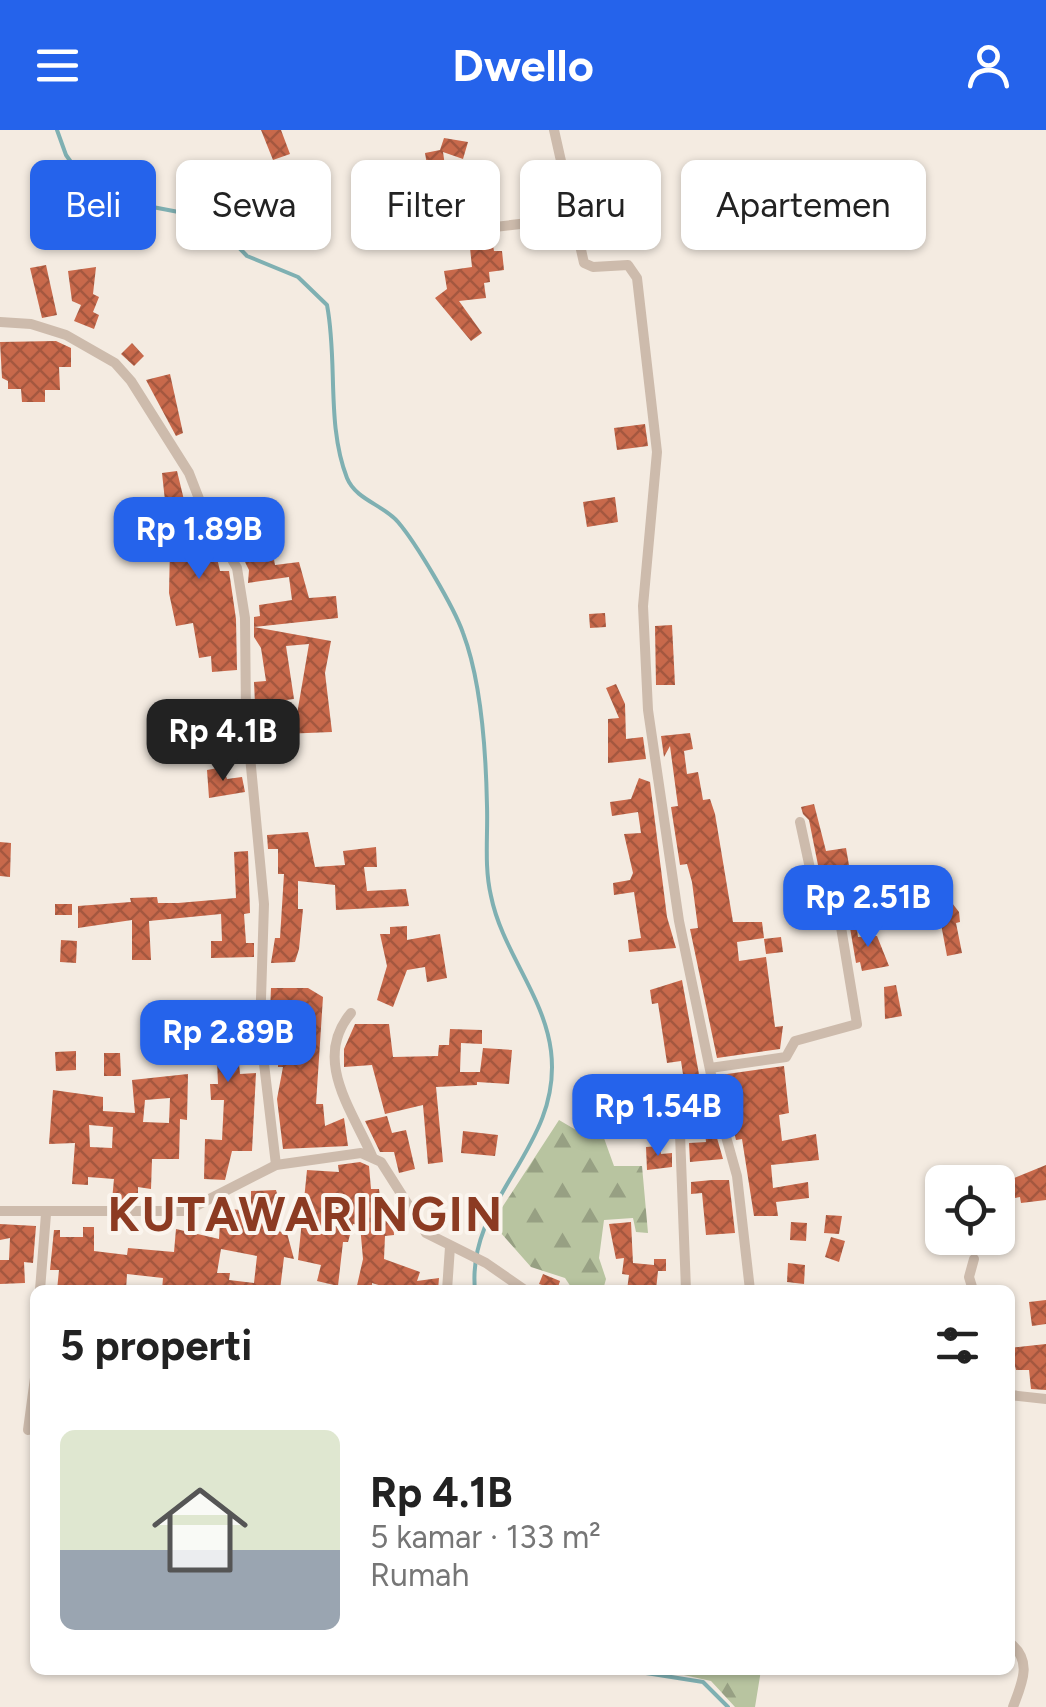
<!DOCTYPE html>
<html lang="id">
<meta charset="utf-8">
<style>
:root{--surface:#fff;--page:#f2f2f2;--text:#222;--muted:#767676;--line:#e0e0e0;--accent:#2563eb}
body{margin:0;font-family:Figtree,sans-serif;background:var(--page);color:var(--text);height:100vh;display:flex;flex-direction:column;font-size:38px;white-space:nowrap}
*{box-sizing:border-box;margin:0}
p{font-size:32px;color:var(--muted)}
.icon{flex:none;width:55px;height:55px;fill:none;stroke:currentColor;stroke-width:2;stroke-linecap:round;stroke-linejoin:round}
.map{position:relative;flex:1;overflow:hidden}
.drawer{position:absolute;left:30px;top:1155px;width:985px;height:390px;display:flex;flex-direction:column;background:var(--surface);border-radius:15px;box-shadow:0 2px 8px #0004}
.drawer>*{flex:none}
.guide{position:absolute;left:30px;top:30px;width:988px;height:90px;display:flex;gap:20px}
.controls{position:absolute;left:925px;top:1035px;display:grid;gap:20px}
.controls a{display:grid;place-items:center;width:90px;height:90px;border-radius:15px;background:var(--surface);box-shadow:0 2px 8px #0004;font-size:50px}
.price{position:absolute;translate:-50% -85px;padding:0 22px;border-radius:20px;background:var(--accent);color:#fff;font-size:32px;line-height:65px;filter:drop-shadow(0 2px 5px #0008)}
.price::after{content:'';position:absolute;left:50%;top:60px;width:30px;height:22px;margin-left:-15px;background:inherit;clip-path:polygon(0 0,100% 0,50% 100%)}
.price.selected{background:#222;color:#fff}
ul{padding:0;list-style:none}
li{display:flex;align-items:center;gap:30px;height:250px;padding:0 30px}
li+li{border-top:2px solid var(--line)}
li span{display:grid;place-items:center;flex:none;width:280px;height:200px;border-radius:15px;color:#555}
li>.icon{margin-inline-start:auto}
span .icon{width:120px;height:120px;fill:#fffc;stroke-width:1}
li b{font-size:42px}
h2{display:flex;justify-content:space-between;align-items:center;height:120px;padding:0 30px;font-size:42px}
.pill{padding:0 35px;border-radius:15px;background:var(--surface);box-shadow:0 2px 8px #0004;font-size:35px;line-height:90px}
.pill.selected{background:var(--accent);color:#fff}
header{display:flex;justify-content:space-between;align-items:center;height:130px;padding:0 30px;background:var(--accent);color:#fff;font-size:45px;font-weight:700}
.map>svg:first-child{display:block}
</style>
<header><svg class="icon" aria-label="menu" viewBox="0 0 24 24"><path d="M4 6h16M4 12h16M4 18h16"/></svg>Dwello<svg class="icon" aria-label="person" viewBox="0 0 24 24"><circle cx="12" cy="8" r="4"/><path d="M4 21q1-7 8-7t8 7"/></svg></header>
<div class="map">
<svg width="1046" height="1577" viewBox="0 0 1046 1577">
<defs>
<pattern id="forest-firs" width="22" height="20" patternUnits="userSpaceOnUse" patternTransform="scale(2.5)"><rect width="22" height="20" fill="#b8c4a0"/><path d="M5 1l3.5 6h-7zM16 11l3.5 6h-7z" fill="#97a083"/></pattern>
<pattern id="building-cross-hatch" width="8" height="8" patternUnits="userSpaceOnUse" patternTransform="scale(2.5)"><rect width="8" height="8" fill="#c8694b"/><path d="M0 0l8 8M0 8l8-8" fill="none" stroke="#a4573f"/></pattern>
</defs>
<rect width="100%" height="100%" fill="#f4ebe1"/>
<g fill="url(#forest-firs)">
<polygon points="559,990 588,1007 600,997 614,1036 642,1036 648,1103 636,1102 633,1088 604,1090 599,1128 606,1149 603,1160 573,1160 565,1148 531,1137 492,1093"/>
<polygon points="661,1540 761,1540 755,1577 735,1577 711,1551"/>
</g>
<g fill="none" stroke-linecap="round" stroke-linejoin="round">
<g stroke="#7fb0b2" stroke-width="4">
<path d="M57 0 66 25 95 66 210 88 247 126 298 147 327 175C338 232 326 294 347 348 356 370 384 375 398 392 416 413 454 477 463 503 482 553 486 623 487 676 488 706 484 736 491 766 502 821 544 865 551 921 563 1018 466 1068 475 1160"/>
<polyline points="627,1540 703,1552 728,1577"/>
</g>
</g>
<g fill="url(#building-cross-hatch)" fill-rule="evenodd">
<polygon points="261,0 281,0 290,24 273,30"/>
<polygon points="444,8 468,12 463,29 443,22 447,50 442,50 429,47 425,23 440,20"/>
<polygon points="493,115 494,121 502,121 504,140 489,142 490,152 484,153 486,168 459,171 482,203 471,211 435,168 447,159 444,141 472,137 470,118"/>
<polygon points="46,135 57,185 42,188 30,138"/>
<polygon points="96,137 93,164 99,167 93,182 99,185 94,199 74,191 81,175 72,171 68,141"/>
<polygon points="56,211 71,218 71,237 59,237 60,260 45,260 45,272 22,272 21,259 8,259 8,251 2,248 0,212"/>
<polygon points="132,213 144,226 134,236 121,224"/>
<polygon points="170,244 183,303 176,306 146,250"/>
<polygon points="645,294 648,316 617,320 614,298"/>
<polygon points="177,341 184,370 190,369 201,394 203,416 214,415 220,441 229,441 236,489 237,540 212,542 211,526 199,528 193,493 176,496 169,463 170,417 162,343"/>
<polygon points="615,367 618,392 587,397 583,372"/>
<polygon points="278,392 281,410 271,412 275,435 299,432 309,468 336,466 338,488 254,497 331,511 325,543 332,602 257,605 255,589 296,590 309,514 286,516 294,569 255,574 254,552 266,551 261,518 254,507 254,487 260,486 259,475 292,470 289,447 248,453 249,440 230,402"/>
<polygon points="605,483 606,497 590,498 589,484"/>
<polygon points="672,495 675,555 656,555 655,496"/>
<polygon points="616,554 625,574 626,609 643,607 646,629 608,633 608,589 619,588 606,558"/>
<polygon points="212,587 238,588 239,601 178,604 177,588"/>
<polygon points="690,603 693,619 684,621 687,644 698,642 703,670 710,669 715,684 733,792 762,792 764,808 737,812 739,831 766,827 775,897 783,896 780,919 717,928 690,799 698,798 692,752 687,734 680,735 671,677 678,676 670,616 664,627 661,606"/>
<polygon points="223,637 227,649 242,647 245,662 209,668 207,640"/>
<polygon points="639,648 650,652 667,787 676,818 629,822 628,810 641,808 634,762 614,765 613,753 630,750 633,743 624,704 641,703 638,682 612,686 610,672 631,669"/>
<polygon points="814,674 826,721 846,718 850,741 834,744 836,755 830,756 819,740 809,690 803,684 801,677"/>
<polygon points="308,702 315,737 345,735 343,721 376,717 377,737 364,737 367,761 406,759 409,776 336,780 335,755 298,751 298,779 303,779 299,819 295,832 271,833 275,808 280,808 284,744 278,744 278,719 268,719 267,705"/>
<polygon points="0,712 11,713 10,747 0,746"/>
<polygon points="248,721 250,783 244,784 246,813 254,813 254,827 211,828 211,811 222,811 221,784 149,791 151,830 132,830 132,790 78,798 78,776 131,772 130,768 157,767 158,773 178,773 236,768 234,722"/>
<polygon points="895,768 899,783 952,773 959,782 960,792 956,793 962,823 947,826 941,794 891,798 885,770"/>
<rect x="55" y="774" width="17" height="11"/>
<polygon points="856,791 858,807 877,806 889,836 862,841 860,832 856,833 849,792"/>
<polygon points="407,796 407,810 440,804 447,848 427,852 425,837 407,840 393,877 377,870 387,836 380,804 390,804 390,797"/>
<polygon points="781,807 783,822 766,824 764,809"/>
<polygon points="61,810 77,811 76,833 60,832"/>
<polygon points="682,850 702,961 708,971 701,972 704,992 688,994 684,971 668,975 665,954 684,951 681,931 667,933 658,873 652,874 650,860"/>
<polygon points="896,855 902,886 885,889 884,857"/>
<polygon points="271,858 308,858 323,867 316,974 323,974 325,996 344,988 348,1016 283,1019 277,969 283,937 278,937 279,905 269,904"/>
<polygon points="241,873 252,874 247,910 252,910 254,921 238,921 240,944 256,943 252,1021 232,1021 225,1050 204,1049 205,1009 222,1010 224,970 211,970 210,954 218,954 217,930 187,928 189,900 214,901 213,879 241,877"/>
<polygon points="355,894 389,894 393,927 438,926 439,915 449,915 450,899 482,900 482,914 461,913 460,942 480,942 483,918 512,920 509,954 477,952 477,955 436,957 443,1032 428,1034 423,975 385,984 372,935 344,937 344,919"/>
<polygon points="76,921 76,940 56,941 55,922"/>
<polygon points="104,923 120,923 121,946 104,946"/>
<polygon points="784,936 789,983 779,985 782,1011 816,1004 819,1030 771,1035 773,1058 808,1052 809,1068 776,1072 778,1086 754,1086 742,1009 736,1010 720,945"/>
<path d="M188 944 187 990 180 989 179 1029H152L151 1059 138 1057V1072L112 1070 114 1049 88 1047V1055L72 1054 75 1013 49 1014 53 960 103 967V981L135 983 132 950ZM170 968 169 993 143 992 145 970ZM89 995 113 997 112 1018 90 1017Z"/>
<polygon points="655,975 656,1000 626,1005 620,987 639,980 639,976"/>
<polygon points="387,986 392,1003 406,1000 415,1039 399,1043 394,1022 380,1022 365,991"/>
<polygon points="463,1001 498,1005 495,1026 461,1023"/>
<polygon points="715,1001 723,1029 690,1032 689,1013 706,1012 705,1003"/>
<polygon points="660,1016 661,1024 672,1023 672,1037 647,1040 646,1017"/>
<polygon points="360,1032 369,1036 371,1059 379,1059 383,1091 393,1090 394,1105 385,1106 384,1129 420,1142 417,1151 439,1148 438,1160 395,1160 372,1153 372,1160 356,1160 363,1129 360,1095 353,1094 348,1112 343,1112 338,1156 317,1151 321,1135 298,1130 307,1040 339,1042 338,1035"/>
<polygon points="1046,1035 1046,1070 1021,1073 1020,1067 1015,1068 1014,1048"/>
<polygon points="712,1050 729,1050 735,1103 706,1105 702,1063 691,1064 691,1052"/>
<path d="M276 1060 280 1074 272 1100 287 1103 294 1129 284 1127 280 1160H162L163 1148 127 1144 126 1160H57L59 1140H50L54 1100H60V1107H83V1097H94V1121L127 1125 128 1118 174 1122 176 1099 219 1109 221 1077 239 1080 240 1072 251 1073V1061ZM221 1119 257 1126 254 1153 229 1150 230 1143H217Z"/>
<polygon points="826,1085 842,1086 839,1104 824,1103"/>
<polygon points="631,1092 633,1133 654,1135 654,1129 666,1129 666,1141 658,1141 656,1160 627,1160 629,1145 622,1144 624,1128 616,1129 609,1094"/>
<polygon points="791,1092 807,1093 806,1111 790,1110"/>
<polygon points="0,1094 36,1096 33,1133 24,1132 25,1153 0,1154 0,1130 9,1130 10,1108 0,1110"/>
<polygon points="831,1107 845,1111 839,1132 825,1127"/>
<polygon points="944,1108 984,1108 978,1119 970,1119"/>
<polygon points="788,1133 805,1135 804,1154 787,1152"/>
<polygon points="543,1144 560,1151 557,1160 539,1154"/>
<polygon points="1046,1170 1046,1194 1032,1196 1029,1172"/>
<polygon points="1046,1214 1046,1260 1031,1259 1029,1240 1016,1240 1010,1218"/>
</g>
<g fill="none" stroke-linecap="round" stroke-linejoin="round">
<g stroke="#cdbbac" stroke-width="10">
<polyline points="554,0 584,133 593,137 628,135 637,148 657,322 643,476 648,580 679,791 718,978 737,1046 750,1160"/>
<polyline points="434,54 444,97 451,102 572,88"/>
<polyline points="0,192 31,194 66,205 115,233 131,251 189,343 203,379 237,438 245,488 246,584 264,774 260,900 276,1035"/>
<path d="M351 883C312 929 352 980 372 1026"/>
<polyline points="710,938 786,927 795,911 857,894 839,785 811,743 800,692"/>
<polyline points="679,978 686,1160"/>
<polyline points="0,1081 186,1081 276,1035 361,1023 381,1032 426,1103 486,1133 525,1160"/>
<polyline points="40,1160 46,1084"/>
<polyline points="447,1160 450,1117"/>
<polyline points="973,1160 969,1147 974,1129"/>
<polyline points="1010,1265 1046,1269"/>
<polyline points="28,1300 35,1248"/>
<path d="M1010 1513C1033 1531 1022 1553 1013 1577"/>
</g>
</g>
<g text-anchor="middle" stroke-width="8" stroke-linejoin="round" paint-order="stroke">
<g font-size="48" font-weight="bold" letter-spacing="2.5" fill="#8c3b22" stroke="#fbf5ee">
<text x="306" y="1101">KUTAWARINGIN</text>
</g>
</g>
</svg>
<div class="controls">
<a><svg class="icon" aria-label="locate" viewBox="0 0 24 24"><circle cx="12" cy="12" r="6"/><path d="M12 2v4M12 18v4M2 12h4M18 12h4"/></svg></a>
</div>
<b class="price" style="left:199px;top:452px">Rp 1.89B</b>
<b class="price selected" style="left:223px;top:654px">Rp 4.1B</b>
<b class="price" style="left:868px;top:820px">Rp 2.51B</b>
<b class="price" style="left:228px;top:955px">Rp 2.89B</b>
<b class="price" style="left:658px;top:1029px">Rp 1.54B</b>
<div class="guide">
<a class="pill selected">Beli</a>
<a class="pill">Sewa</a>
<a class="pill">Filter</a>
<a class="pill">Baru</a>
<a class="pill">Apartemen</a>
</div>
<section class="drawer">
<h2>5 properti<svg class="icon" aria-label="filters" viewBox="0 0 24 24"><path d="M4 7h16M4 17h16"/><circle cx="9" cy="7" r="2"/><circle cx="15" cy="17" r="2"/></svg></h2>
<ul>
<li><span style="background:linear-gradient(#dfe7d0 60%,#9aa5b1 0)"><svg class="icon" aria-label="home" viewBox="0 0 24 24"><path d="M3 11l9-7 9 7M6 9v11h12V9"/></svg></span><div><b>Rp 4.1B</b><p>5 kamar · 133 m²</p><p>Rumah</p></div></li>
</ul>
</section>
</div>
